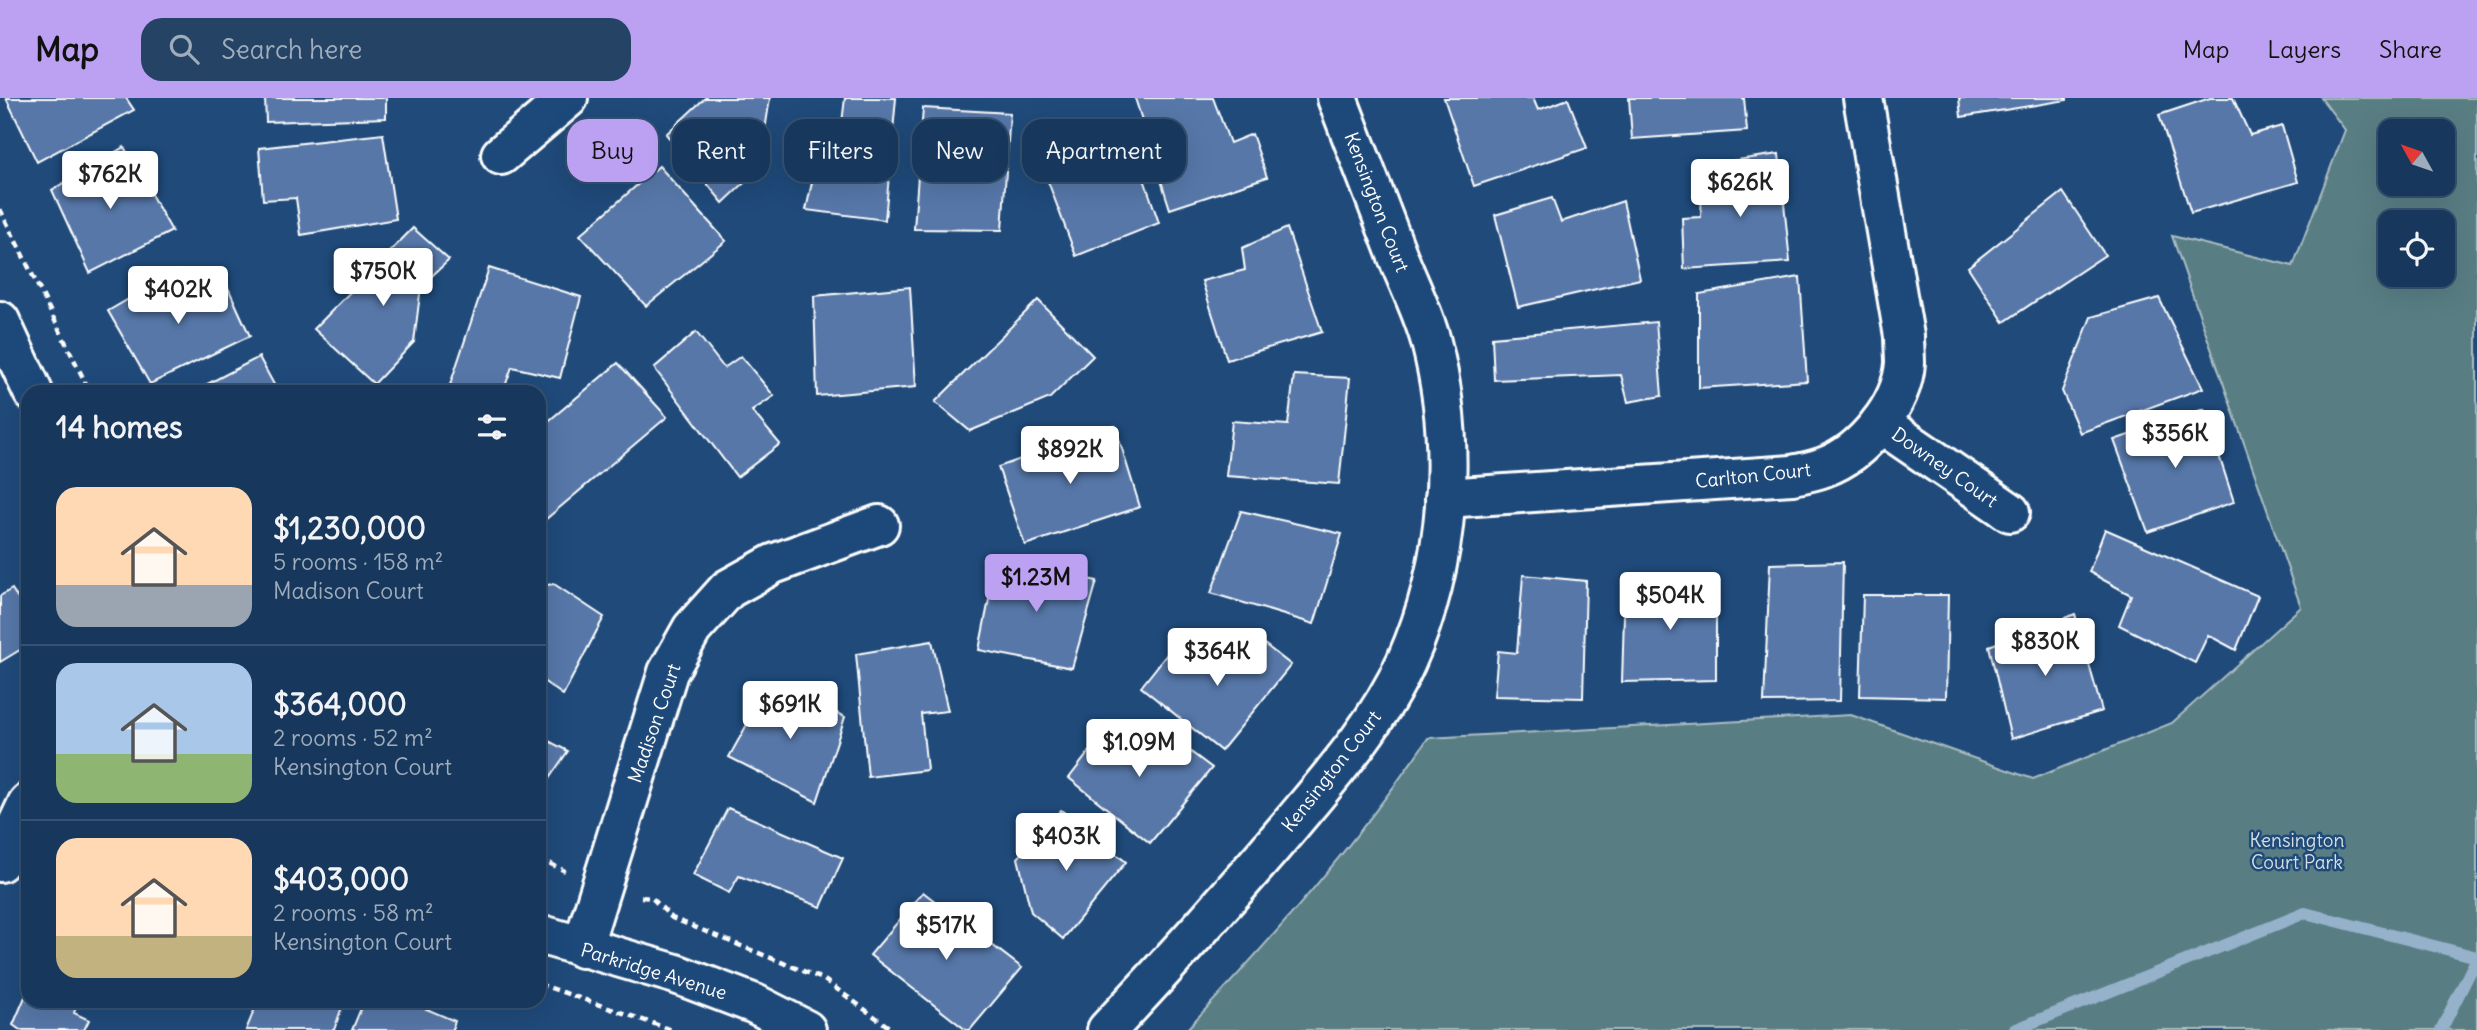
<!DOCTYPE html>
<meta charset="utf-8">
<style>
:root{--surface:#17385c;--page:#244365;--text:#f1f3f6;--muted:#9eacbb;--line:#365272;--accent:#bca0f2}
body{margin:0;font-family:Delius,sans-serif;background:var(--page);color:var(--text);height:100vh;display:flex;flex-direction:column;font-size:26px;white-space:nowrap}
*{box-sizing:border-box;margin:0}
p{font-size:23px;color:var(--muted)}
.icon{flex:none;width:38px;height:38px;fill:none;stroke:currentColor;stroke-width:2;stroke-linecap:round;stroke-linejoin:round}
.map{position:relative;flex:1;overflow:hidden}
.panel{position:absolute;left:21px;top:287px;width:525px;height:623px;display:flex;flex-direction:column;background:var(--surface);border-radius:21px;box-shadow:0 7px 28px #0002,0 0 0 2px var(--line)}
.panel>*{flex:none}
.top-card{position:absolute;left:567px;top:21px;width:665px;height:63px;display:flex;gap:14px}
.needle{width:46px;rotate:310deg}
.controls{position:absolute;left:2378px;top:21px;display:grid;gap:14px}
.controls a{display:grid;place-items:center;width:77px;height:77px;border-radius:14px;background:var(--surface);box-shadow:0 7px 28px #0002,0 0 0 2px var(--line);font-size:35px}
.price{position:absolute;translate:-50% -60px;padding:0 16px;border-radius:7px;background:#fff;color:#222;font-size:23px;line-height:46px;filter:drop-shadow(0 2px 4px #0008)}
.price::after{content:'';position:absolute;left:50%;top:42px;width:21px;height:16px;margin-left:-10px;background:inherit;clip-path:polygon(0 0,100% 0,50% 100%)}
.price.selected{background:var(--accent);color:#111}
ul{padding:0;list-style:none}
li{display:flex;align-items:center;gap:21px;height:175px;padding:0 35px}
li+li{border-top:2px solid var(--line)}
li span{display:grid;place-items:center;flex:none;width:196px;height:140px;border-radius:21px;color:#555}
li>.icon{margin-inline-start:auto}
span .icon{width:84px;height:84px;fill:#fffc;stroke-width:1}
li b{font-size:30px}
h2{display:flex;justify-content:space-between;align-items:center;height:84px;padding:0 35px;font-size:30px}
.pill{padding:0 24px;border-radius:21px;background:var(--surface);box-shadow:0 7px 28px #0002,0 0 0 2px var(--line);font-size:24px;line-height:63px}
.pill.selected{background:var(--accent);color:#111}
header{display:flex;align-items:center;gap:42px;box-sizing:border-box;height:98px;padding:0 35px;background:var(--accent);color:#111}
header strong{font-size:33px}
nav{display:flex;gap:38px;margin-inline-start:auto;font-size:24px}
.search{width:490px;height:63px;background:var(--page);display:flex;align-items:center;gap:18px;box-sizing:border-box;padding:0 24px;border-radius:21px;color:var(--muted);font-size:26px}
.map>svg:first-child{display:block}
</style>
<header>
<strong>Map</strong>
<div class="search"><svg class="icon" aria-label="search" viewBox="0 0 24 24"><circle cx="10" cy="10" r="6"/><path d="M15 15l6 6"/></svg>Search here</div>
<nav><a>Map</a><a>Layers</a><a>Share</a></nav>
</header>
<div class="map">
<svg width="2477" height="932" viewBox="0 0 2477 932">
<rect width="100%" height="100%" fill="#1f4a7a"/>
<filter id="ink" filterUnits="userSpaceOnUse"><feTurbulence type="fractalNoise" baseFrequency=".0143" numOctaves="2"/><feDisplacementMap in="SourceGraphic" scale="14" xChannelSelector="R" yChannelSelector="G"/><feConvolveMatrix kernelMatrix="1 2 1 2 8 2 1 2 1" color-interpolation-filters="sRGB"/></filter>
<g filter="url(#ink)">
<path fill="#597e84" stroke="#acbec2" stroke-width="2" fill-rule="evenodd" d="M2321 0H2477V932H1186C1273 840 1357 745 1428 640L1851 617 2033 681 2172 625 2301 509 2172 138 2293 168 2345 32ZM2390 33H2443V86H2390ZM2390 124H2443V177H2390Z"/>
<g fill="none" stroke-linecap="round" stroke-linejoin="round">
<g stroke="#95b2ca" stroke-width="12">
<polyline points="2014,932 2305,815 2477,859"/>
<polyline points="2441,932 2477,860"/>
</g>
</g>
<g fill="#5677a8" stroke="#fff" stroke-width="2">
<polygon points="6,0 126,0 134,12 37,64"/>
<polygon points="265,0 386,0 386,20 266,24"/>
<polygon points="705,0 770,0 759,71 723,105 666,36"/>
<polygon points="845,0 896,0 885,122 806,112 814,75 836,74"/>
<polygon points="1135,0 1213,0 1230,45 1252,36 1267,79 1170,111"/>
<polygon points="1444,0 1533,0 1538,12 1568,1 1587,50 1474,88"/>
<polygon points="1629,0 1744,0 1747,33 1632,41"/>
<polygon points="1959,0 2067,0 2067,2 1961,19"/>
<polygon points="2210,0 2233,0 2250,37 2282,28 2298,84 2191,115 2159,17"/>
<polygon points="923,10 1010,15 1002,132 914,131"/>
<polygon points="1124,22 1159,125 1076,158 1040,62"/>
<polygon points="383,36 396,121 301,137 296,100 263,102 259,50"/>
<polygon points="124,49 172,133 90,175 52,92"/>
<polygon points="1779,56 1790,164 1684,171 1682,120 1701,119 1702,91 1733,85 1730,63"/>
<polygon points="659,68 726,143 646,208 580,137"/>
<polygon points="2063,94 2105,157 2004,224 1968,169"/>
<polygon points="1552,100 1561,124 1623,103 1640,181 1518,209 1495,117"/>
<polygon points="413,130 449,162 421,188 414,244 374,286 314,231"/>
<polygon points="1287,130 1322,234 1227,262 1202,183 1245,172 1242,150"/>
<polygon points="489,170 581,199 560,280 512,269 503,294 476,294 450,287"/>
<polygon points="177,173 192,201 225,183 250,238 150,286 108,213"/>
<polygon points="1800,179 1807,283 1699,290 1699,196"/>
<polygon points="910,189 916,289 817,298 814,198"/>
<polygon points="2159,200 2203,290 2080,335 2062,293 2091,219"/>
<polygon points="1038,202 1093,258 1050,300 970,333 935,304"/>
<polygon points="1656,224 1662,298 1628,304 1621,277 1494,282 1492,239"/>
<polygon points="696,234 724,270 741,258 774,298 752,313 780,346 737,379 654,270"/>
<polygon points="259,259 278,294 192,294"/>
<polygon points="618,265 667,319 539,427 539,331"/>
<polygon points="1294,277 1350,280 1339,386 1226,378 1232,323 1288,327"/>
<polygon points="2204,311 2234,404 2148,434 2114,342"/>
<polygon points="1115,328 1140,409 1025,447 998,369"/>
<polygon points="1241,413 1342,436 1314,526 1211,495"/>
<polygon points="2105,431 2258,498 2236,552 2208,537 2195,565 2119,527 2131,497 2089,474"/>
<polygon points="997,461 1097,483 1072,570 979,552"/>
<polygon points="1843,464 1840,603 1764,604 1770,466"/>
<polygon points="1523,477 1586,483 1583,600 1494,598 1498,553 1517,555"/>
<polygon points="1625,484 1716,484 1716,582 1622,584"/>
<polygon points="554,486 604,519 563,597 539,580 539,488"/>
<polygon points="12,491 28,517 28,547 0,564 0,498"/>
<polygon points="1863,497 1948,497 1946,600 1860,598"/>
<polygon points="2075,516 2102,613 2011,641 1989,548"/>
<polygon points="1249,534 1291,567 1221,653 1141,589 1175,546 1215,575"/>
<polygon points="932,543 948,613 921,616 927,672 868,679 856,556"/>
<polygon points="771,583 845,619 817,704 729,659"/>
<polygon points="1113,623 1161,658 1175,642 1212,670 1150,745 1069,680"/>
<polygon points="539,638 568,653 539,695"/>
<polygon points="728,710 843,760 821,809 739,778 729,795 693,777"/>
<polygon points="1061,712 1126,764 1063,841 1031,814 1018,760"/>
<polygon points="923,794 1022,870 970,932 966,932 870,857"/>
<polygon points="28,892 28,903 77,905 74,915 89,922 84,932 20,932 13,927"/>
<polygon points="258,903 344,903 334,932 246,932"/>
<polygon points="364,903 428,903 424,910 455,923 452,932 352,932"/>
</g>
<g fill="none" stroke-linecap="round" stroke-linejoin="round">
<defs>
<g id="minor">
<polyline points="501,57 568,0"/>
<polyline points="0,223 33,294"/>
<polyline points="1880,325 2010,414"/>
<path d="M1445 400 1792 377C1803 375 1814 373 1824 369 1863 355 1902 307 1905 265 1905 256 1904 247 1904 238L1863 0"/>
<polyline points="0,764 28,705"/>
<polyline points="539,836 676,876 755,906 806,932"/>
<polyline points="582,850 668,574 692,531 728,491 773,466 879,427"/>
<path d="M1107 932C1171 864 1232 796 1292 725 1334 675 1379 624 1406 564 1450 466 1458 348 1431 244 1424 217 1411 191 1400 164 1379 110 1358 55 1337 0"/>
</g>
</defs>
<use href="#minor" stroke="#fff" stroke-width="44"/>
<g stroke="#fff" stroke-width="4.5" stroke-dasharray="7 5" stroke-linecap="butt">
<polyline points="0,111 90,294"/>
<polyline points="539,760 565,773"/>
<polyline points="641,799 652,800 672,820 823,881 893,932"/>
<polyline points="539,886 672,932"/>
</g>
<use href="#minor" stroke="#1f4a7a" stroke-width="38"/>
</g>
</g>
<g text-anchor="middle" stroke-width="5" stroke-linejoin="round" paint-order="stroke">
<g font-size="19" fill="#fff" stroke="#1f4a7a">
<text transform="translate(1377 104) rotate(69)" y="7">Kensington Court</text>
<text transform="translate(1945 369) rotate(35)" y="7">Downey Court</text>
<text transform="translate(1753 377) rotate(-6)" y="7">Carlton Court</text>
<text transform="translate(654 625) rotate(-71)" y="7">Madison Court</text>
<text transform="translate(1331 673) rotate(-52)" y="7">Kensington Court</text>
<text transform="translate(654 873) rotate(17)" y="7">Parkridge Avenue</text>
</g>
<g font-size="19" fill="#d6dfe0" stroke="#1f4a7a">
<text x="2297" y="749">Kensington<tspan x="2297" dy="22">Court Park</tspan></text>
</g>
</g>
</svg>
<div class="controls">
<a><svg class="needle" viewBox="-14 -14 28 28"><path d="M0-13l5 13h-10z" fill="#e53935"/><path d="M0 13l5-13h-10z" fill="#9eacbb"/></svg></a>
<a><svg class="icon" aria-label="locate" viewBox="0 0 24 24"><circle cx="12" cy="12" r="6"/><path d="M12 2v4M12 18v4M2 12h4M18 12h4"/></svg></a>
</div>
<b class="price" style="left:110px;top:113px">$762K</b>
<b class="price" style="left:1740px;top:121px">$626K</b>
<b class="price" style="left:383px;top:210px">$750K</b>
<b class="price" style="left:178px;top:228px">$402K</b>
<b class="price" style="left:2175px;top:372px">$356K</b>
<b class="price" style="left:1070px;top:388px">$892K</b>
<b class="price selected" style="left:1036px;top:516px">$1.23M</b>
<b class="price" style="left:1670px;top:534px">$504K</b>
<b class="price" style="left:2045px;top:580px">$830K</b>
<b class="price" style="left:1217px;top:590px">$364K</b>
<b class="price" style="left:790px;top:643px">$691K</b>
<b class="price" style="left:1139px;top:681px">$1.09M</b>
<b class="price" style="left:1066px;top:775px">$403K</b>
<b class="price" style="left:946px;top:864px">$517K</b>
<div class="top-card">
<a class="pill selected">Buy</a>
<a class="pill">Rent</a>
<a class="pill">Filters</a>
<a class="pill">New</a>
<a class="pill">Apartment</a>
</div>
<section class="panel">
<h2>14 homes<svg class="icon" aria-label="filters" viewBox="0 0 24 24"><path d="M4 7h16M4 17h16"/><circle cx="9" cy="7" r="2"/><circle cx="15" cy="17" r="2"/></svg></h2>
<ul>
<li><span style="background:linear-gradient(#ffd9b3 70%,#9aa5b1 0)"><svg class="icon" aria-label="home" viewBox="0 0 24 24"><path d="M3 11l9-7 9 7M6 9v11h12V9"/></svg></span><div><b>$1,230,000</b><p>5 rooms · 158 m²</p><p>Madison Court</p></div></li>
<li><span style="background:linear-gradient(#a9c7e8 65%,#8fb573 0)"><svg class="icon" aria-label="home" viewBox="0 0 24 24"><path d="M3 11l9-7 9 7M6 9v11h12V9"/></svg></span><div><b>$364,000</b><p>2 rooms · 52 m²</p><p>Kensington Court</p></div></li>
<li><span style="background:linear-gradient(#ffd9b3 70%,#c2b280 0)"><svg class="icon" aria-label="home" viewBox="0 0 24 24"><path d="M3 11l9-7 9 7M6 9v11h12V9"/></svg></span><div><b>$403,000</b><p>2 rooms · 58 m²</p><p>Kensington Court</p></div></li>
</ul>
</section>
</div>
